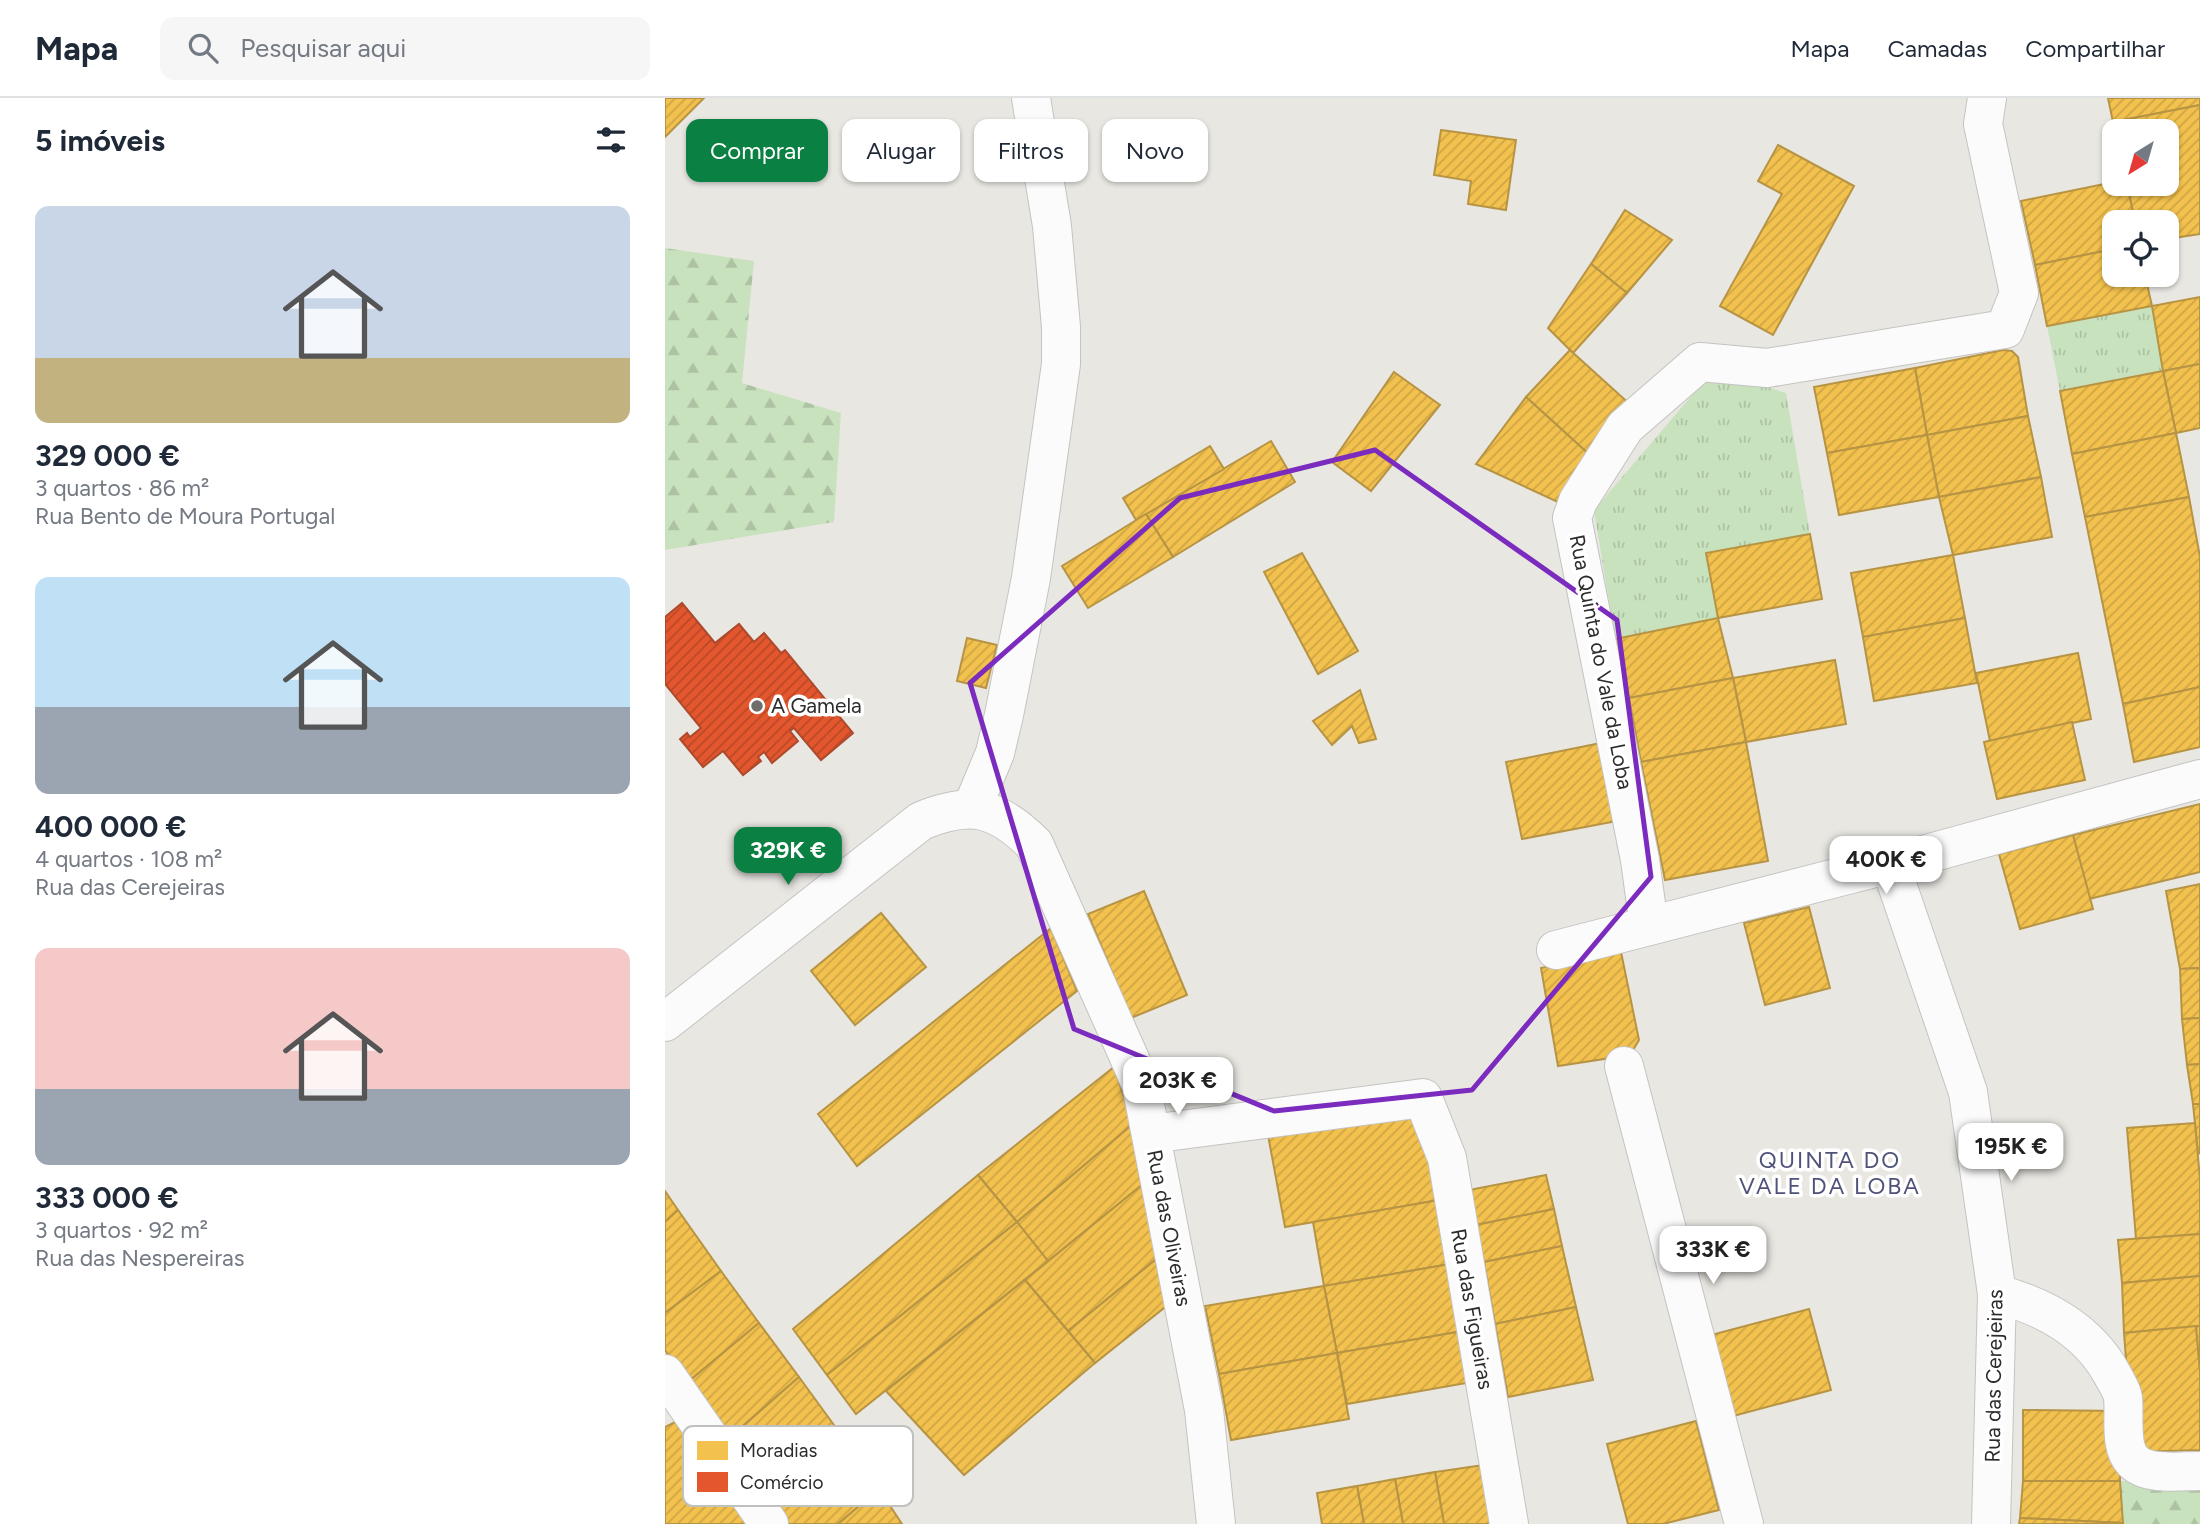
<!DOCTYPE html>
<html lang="pt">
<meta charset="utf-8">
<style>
:root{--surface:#fff;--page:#f6f6f7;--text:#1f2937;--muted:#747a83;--line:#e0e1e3;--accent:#0b8043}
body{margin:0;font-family:Figtree,sans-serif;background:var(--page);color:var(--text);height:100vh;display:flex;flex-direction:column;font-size:26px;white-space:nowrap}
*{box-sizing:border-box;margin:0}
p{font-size:23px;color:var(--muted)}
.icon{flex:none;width:38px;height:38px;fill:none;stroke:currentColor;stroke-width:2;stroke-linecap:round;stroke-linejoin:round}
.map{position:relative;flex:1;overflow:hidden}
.sheet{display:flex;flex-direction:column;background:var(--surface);width:665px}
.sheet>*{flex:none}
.hud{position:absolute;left:21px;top:21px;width:665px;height:63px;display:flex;gap:14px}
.needle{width:46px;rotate:217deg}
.fabs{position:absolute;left:1437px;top:21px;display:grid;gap:14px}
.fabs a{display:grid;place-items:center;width:77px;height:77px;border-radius:14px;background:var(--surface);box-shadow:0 2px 5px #0004;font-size:35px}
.price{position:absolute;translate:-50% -60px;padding:0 16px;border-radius:14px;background:#fff;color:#222;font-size:23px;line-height:46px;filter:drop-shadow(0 2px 4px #0008)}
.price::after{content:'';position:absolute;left:50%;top:42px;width:21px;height:16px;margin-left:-10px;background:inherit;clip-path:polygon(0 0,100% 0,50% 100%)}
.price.current{background:var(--accent);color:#fff}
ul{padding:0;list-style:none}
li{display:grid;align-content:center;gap:14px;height:371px;padding:0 35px}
li span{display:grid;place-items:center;height:217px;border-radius:14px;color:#555}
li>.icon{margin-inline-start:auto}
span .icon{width:126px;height:126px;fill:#fffc;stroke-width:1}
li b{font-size:30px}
h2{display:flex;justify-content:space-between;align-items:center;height:84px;padding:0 35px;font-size:30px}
.chip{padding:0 24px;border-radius:14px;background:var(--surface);box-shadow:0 2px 5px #0004;font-size:24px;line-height:63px}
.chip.current{background:var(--accent);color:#fff}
header{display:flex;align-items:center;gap:42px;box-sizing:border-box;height:98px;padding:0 35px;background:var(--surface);border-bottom:2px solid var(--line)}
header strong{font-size:33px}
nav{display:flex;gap:38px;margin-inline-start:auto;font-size:24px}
.search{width:490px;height:63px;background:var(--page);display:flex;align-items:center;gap:18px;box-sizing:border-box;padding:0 24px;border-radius:14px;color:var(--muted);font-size:26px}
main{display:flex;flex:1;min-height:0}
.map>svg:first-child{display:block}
</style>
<header>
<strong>Mapa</strong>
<div class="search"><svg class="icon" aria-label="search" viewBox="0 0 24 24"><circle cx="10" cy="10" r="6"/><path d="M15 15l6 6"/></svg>Pesquisar aqui</div>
<nav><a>Mapa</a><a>Camadas</a><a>Compartilhar</a></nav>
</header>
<main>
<section class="sheet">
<h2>5 imóveis<svg class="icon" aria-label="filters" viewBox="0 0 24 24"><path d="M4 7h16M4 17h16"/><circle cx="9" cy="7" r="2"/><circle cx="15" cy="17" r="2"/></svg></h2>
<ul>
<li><span style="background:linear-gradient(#c9d6e8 70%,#c2b280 0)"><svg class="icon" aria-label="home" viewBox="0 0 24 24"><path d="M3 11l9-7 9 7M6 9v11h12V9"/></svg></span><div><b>329 000 €</b><p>3 quartos · 86 m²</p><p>Rua Bento de Moura Portugal</p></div></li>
<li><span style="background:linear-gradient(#bfe0f5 60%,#9aa5b1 0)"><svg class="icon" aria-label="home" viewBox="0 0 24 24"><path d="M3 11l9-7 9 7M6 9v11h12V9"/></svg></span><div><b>400 000 €</b><p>4 quartos · 108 m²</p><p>Rua das Cerejeiras</p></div></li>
<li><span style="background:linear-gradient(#f6c9c9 65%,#9aa5b1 0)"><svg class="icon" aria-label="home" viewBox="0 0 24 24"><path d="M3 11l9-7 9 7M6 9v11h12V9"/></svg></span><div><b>333 000 €</b><p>3 quartos · 92 m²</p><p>Rua das Nespereiras</p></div></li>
</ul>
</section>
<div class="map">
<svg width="1535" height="1426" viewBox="0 0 1535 1426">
<defs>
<pattern id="grass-tufts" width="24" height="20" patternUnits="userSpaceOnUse" patternTransform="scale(1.75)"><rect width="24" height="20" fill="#c9e2be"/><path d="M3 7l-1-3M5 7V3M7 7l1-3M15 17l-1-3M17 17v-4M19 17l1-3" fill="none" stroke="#adc2a3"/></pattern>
<pattern id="forest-firs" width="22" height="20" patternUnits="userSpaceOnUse" patternTransform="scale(1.75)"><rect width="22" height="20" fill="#c9e2be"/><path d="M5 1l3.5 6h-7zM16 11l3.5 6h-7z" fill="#adc2a3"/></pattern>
<pattern id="homes-hatch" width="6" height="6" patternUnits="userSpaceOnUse" patternTransform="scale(1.75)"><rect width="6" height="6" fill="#f2c14e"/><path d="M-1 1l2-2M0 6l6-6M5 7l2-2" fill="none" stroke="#d0a644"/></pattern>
<pattern id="shops-hatch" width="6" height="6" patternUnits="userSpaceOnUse" patternTransform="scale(1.75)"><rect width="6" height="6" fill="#e4572e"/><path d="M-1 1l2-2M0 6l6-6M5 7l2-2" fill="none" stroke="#b94827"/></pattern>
</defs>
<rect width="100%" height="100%" fill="#e9e7e2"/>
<g fill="url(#grass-tufts)">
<polygon points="1487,208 1498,273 1395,293 1382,228"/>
<polygon points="1067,278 1121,295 1145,436 1041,455 1053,520 950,541 929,412 1040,282"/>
</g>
<g fill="url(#forest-firs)">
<polygon points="0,150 89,163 77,285 176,315 169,424 0,452"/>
<polygon points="1455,1383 1535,1386 1535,1426 1458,1426"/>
</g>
<g fill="url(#homes-hatch)" stroke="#b79444" stroke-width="2">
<polygon points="0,0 39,0 0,39"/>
<polygon points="1443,0 1535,0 1535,7 1448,24"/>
<polygon points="1535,7 1535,136 1502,141 1502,124 1470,124 1462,86 1502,86 1502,33 1450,33 1448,24"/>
<polygon points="776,32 851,42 841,112 803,106 806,83 769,77"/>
<polygon points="1113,47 1189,88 1108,237 1055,208 1117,96 1093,83"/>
<polygon points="1449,84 1462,86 1470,124 1449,124 1449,151 1370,167 1356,103"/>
<polygon points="960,112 1007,142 962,195 926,166"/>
<polygon points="1449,151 1449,177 1480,177 1487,208 1382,228 1370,167"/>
<polygon points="926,166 962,195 908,255 883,230"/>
<polygon points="1535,199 1535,266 1498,273 1487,208"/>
<polygon points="905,252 968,309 927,359 861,299"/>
<polygon points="1338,252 1347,253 1353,259 1363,318 1262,337 1250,270"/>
<polygon points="1535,266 1535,330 1511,335 1498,273"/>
<polygon points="1250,270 1262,337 1162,355 1149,289"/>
<polygon points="1498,273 1511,335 1407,356 1395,293"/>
<polygon points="729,274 775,307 706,393 667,364"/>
<polygon points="861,299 927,359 895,405 811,366"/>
<polygon points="1363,318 1376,379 1274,399 1262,337"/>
<polygon points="1511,335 1524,399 1420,419 1407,356"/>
<polygon points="1262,337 1274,399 1174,417 1162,355"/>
<polygon points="606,343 630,384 508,459 481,416"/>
<polygon points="545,348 559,371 471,422 458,400"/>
<polygon points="1376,379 1387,439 1288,457 1274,399"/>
<polygon points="1524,399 1535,459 1535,589 1458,606 1420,419"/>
<polygon points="481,416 508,459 423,510 397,468"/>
<polygon points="1145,436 1157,501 1053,520 1041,455"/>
<polygon points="637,455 693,553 653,576 599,474"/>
<polygon points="1288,457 1300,520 1198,539 1186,475"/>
<polygon points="1053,520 1068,580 964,600 950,541"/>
<polygon points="1300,520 1312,585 1209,603 1198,539"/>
<polygon points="302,540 332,547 321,590 292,583"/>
<polygon points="1413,555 1426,621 1325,643 1311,575"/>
<polygon points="1170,562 1181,626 1081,644 1068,580"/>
<polygon points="1068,580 1081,644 976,664 964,600"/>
<polygon points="1535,589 1535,649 1469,664 1458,606"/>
<polygon points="695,592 711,641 694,645 687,628 667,647 648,623"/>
<polygon points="1407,624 1420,682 1332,701 1319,644"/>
<polygon points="1081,644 1103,763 1000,782 976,664"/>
<polygon points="936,645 952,723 857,741 841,664"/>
<polygon points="1535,706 1535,774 1424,801 1408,737"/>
<polygon points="1408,737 1428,811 1355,831 1334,756"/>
<polygon points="1535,786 1535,870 1515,871 1501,793"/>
<polygon points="479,793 522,897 466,920 423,816"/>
<polygon points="1144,809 1165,890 1100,907 1079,825"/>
<polygon points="216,815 261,869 190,927 146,873"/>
<polygon points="386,830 412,893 192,1068 153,1016"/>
<polygon points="956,854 974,942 965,957 893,968 876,870"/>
<polygon points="1535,870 1535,920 1517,921 1515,871"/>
<polygon points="1535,920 1535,966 1522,967 1517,921"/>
<polygon points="1535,966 1535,1006 1528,1006 1522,967"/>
<polygon points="449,969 468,1026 352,1124 313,1077"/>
<polygon points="1528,1006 1535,1006 1535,1055 1533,1056"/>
<polygon points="748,1016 762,1034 774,1102 620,1129 603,1037"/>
<polygon points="1530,1025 1535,1082 1535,1136 1471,1141 1462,1030"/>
<polygon points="468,1026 483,1082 383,1163 352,1124"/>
<polygon points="313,1077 352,1124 162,1277 128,1231"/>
<polygon points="881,1077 889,1111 811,1127 804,1092"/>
<polygon points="483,1082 495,1158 403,1233 360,1182"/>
<polygon points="0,1093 13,1112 0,1124"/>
<polygon points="774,1102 785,1166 659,1188 648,1124"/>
<polygon points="889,1111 897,1148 819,1164 811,1127"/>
<polygon points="13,1112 56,1173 0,1215 0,1124"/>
<polygon points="352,1124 383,1163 191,1316 162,1277"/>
<polygon points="1535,1136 1535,1178 1457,1185 1453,1142"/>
<polygon points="897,1148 911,1209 830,1226 819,1164"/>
<polygon points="495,1158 504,1206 430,1265 403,1233"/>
<polygon points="785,1166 798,1233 672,1255 659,1188"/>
<polygon points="56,1173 94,1225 23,1284 0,1252 0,1215"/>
<polygon points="1535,1178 1535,1228 1459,1235 1457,1185"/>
<polygon points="360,1182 430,1265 299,1377 221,1293"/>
<polygon points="659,1188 672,1255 554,1276 540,1208"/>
<polygon points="911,1209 928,1282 843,1299 830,1226"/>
<polygon points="1144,1211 1166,1292 1057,1321 1035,1240"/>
<polygon points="94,1225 134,1279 63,1341 23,1284"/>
<polygon points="1531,1228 1535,1272 1535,1352 1468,1354 1459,1235"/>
<polygon points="1531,1228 1535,1228 1535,1272"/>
<polygon points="798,1233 807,1284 682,1306 672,1255"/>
<polygon points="672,1255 684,1321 566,1342 554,1276"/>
<polygon points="134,1279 177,1338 105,1400 63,1341"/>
<polygon points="1358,1312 1456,1313 1455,1383 1358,1383"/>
<polygon points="1031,1323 1054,1412 998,1426 963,1426 942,1346"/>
<polygon points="10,1324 85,1426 0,1426 0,1329"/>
<polygon points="177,1338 214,1391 173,1426 124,1426 105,1400"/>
<polygon points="826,1366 833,1426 779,1426 770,1374"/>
<polygon points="770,1374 779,1426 738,1426 730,1381"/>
<polygon points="730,1381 738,1426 699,1426 692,1388"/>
<polygon points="1358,1383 1455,1383 1458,1425 1355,1420"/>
<polygon points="692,1388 699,1426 657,1426 652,1395"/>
<polygon points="214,1391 237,1426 173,1426"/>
<polygon points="1355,1420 1458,1425 1458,1426 1354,1426"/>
</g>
<polygon fill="url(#shops-hatch)" stroke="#ad4a2d" stroke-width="2" points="17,505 50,545 74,526 89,544 99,535 116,555 120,552 188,635 156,662 129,630 125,633 133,643 107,665 99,654 93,659 96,663 78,677 58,653 38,669 15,641 22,635 25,639 36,630 0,586 0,519"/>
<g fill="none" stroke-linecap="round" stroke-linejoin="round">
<defs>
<g id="minor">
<polyline points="307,710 330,655 339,617 366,480 396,266 396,229 387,128 366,0"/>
<polyline points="1225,766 1303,994 1332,1196 1326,1426"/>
<polyline points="984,828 975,762 907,420 913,403 960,329 1035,264 1102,270 1340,231 1354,195 1318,26 1322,0"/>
<polyline points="891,852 1225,766 1535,681"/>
<path d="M0 924 256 723C305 703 331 708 369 746L476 986 539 1312 551 1426"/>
<polyline points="959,968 1079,1426"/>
<polyline points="486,1036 758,1000 782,1060 844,1426"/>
<path d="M1332 1196C1378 1208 1423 1232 1447 1276 1451 1284 1457 1292 1458 1300 1460 1318 1454 1349 1468 1363 1482 1378 1516 1373 1535 1373"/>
<polyline points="0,1276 104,1426"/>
</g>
</defs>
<use href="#minor" stroke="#c4c3c2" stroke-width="40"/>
<use href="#minor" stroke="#fcfbfb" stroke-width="38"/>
</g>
<path fill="none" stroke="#7b2cbf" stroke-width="5" stroke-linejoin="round" d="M710 352 952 522 986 779 807 992 609 1013 409 931 305 585 515 400Z"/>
<circle fill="#6e6d6c" stroke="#fff" stroke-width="2.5" cx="92" cy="608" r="7"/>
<g text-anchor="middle" stroke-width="7" stroke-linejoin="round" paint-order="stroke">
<g font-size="21" fill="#2c2c2c" stroke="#fff">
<text transform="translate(936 564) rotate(79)" y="7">Rua Quinta do Vale da Loba</text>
<text transform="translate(504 1130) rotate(79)" y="7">Rua das Oliveiras</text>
<text transform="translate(807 1211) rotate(80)" y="7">Rua das Figueiras</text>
<text transform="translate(1329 1278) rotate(-89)" y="7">Rua das Cerejeiras</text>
</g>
<g font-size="21" fill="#2c2c2c" stroke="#fff" text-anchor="start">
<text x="106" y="615">A Gamela</text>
</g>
<g font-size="23" letter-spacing="2" fill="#4f5279" stroke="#fff">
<text x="1165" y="1070">QUINTA DO<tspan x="1165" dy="26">VALE DA LOBA</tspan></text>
</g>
</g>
<rect x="18" y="1328" width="230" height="80" rx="10" fill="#fff" stroke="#c0c0c0" stroke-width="2"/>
<rect x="32" y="1343" width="31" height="19" fill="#f2c14e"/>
<rect x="32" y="1374" width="31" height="20" fill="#e4572e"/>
<g font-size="19" fill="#2c2c2c">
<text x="75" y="1359">Moradias</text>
<text x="75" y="1391">Comércio</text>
</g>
</svg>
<div class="fabs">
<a><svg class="needle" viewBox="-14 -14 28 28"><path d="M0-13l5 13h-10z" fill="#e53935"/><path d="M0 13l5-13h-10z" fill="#747a83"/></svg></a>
<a><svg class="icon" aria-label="locate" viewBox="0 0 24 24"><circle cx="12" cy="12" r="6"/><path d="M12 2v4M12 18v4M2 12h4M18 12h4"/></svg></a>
</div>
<b class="price current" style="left:123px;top:789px">329K €</b>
<b class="price" style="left:1221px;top:798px">400K €</b>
<b class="price" style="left:513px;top:1019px">203K €</b>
<b class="price" style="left:1346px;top:1085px">195K €</b>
<b class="price" style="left:1048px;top:1188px">333K €</b>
<div class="hud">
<a class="chip current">Comprar</a>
<a class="chip">Alugar</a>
<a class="chip">Filtros</a>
<a class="chip">Novo</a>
</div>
</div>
</main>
